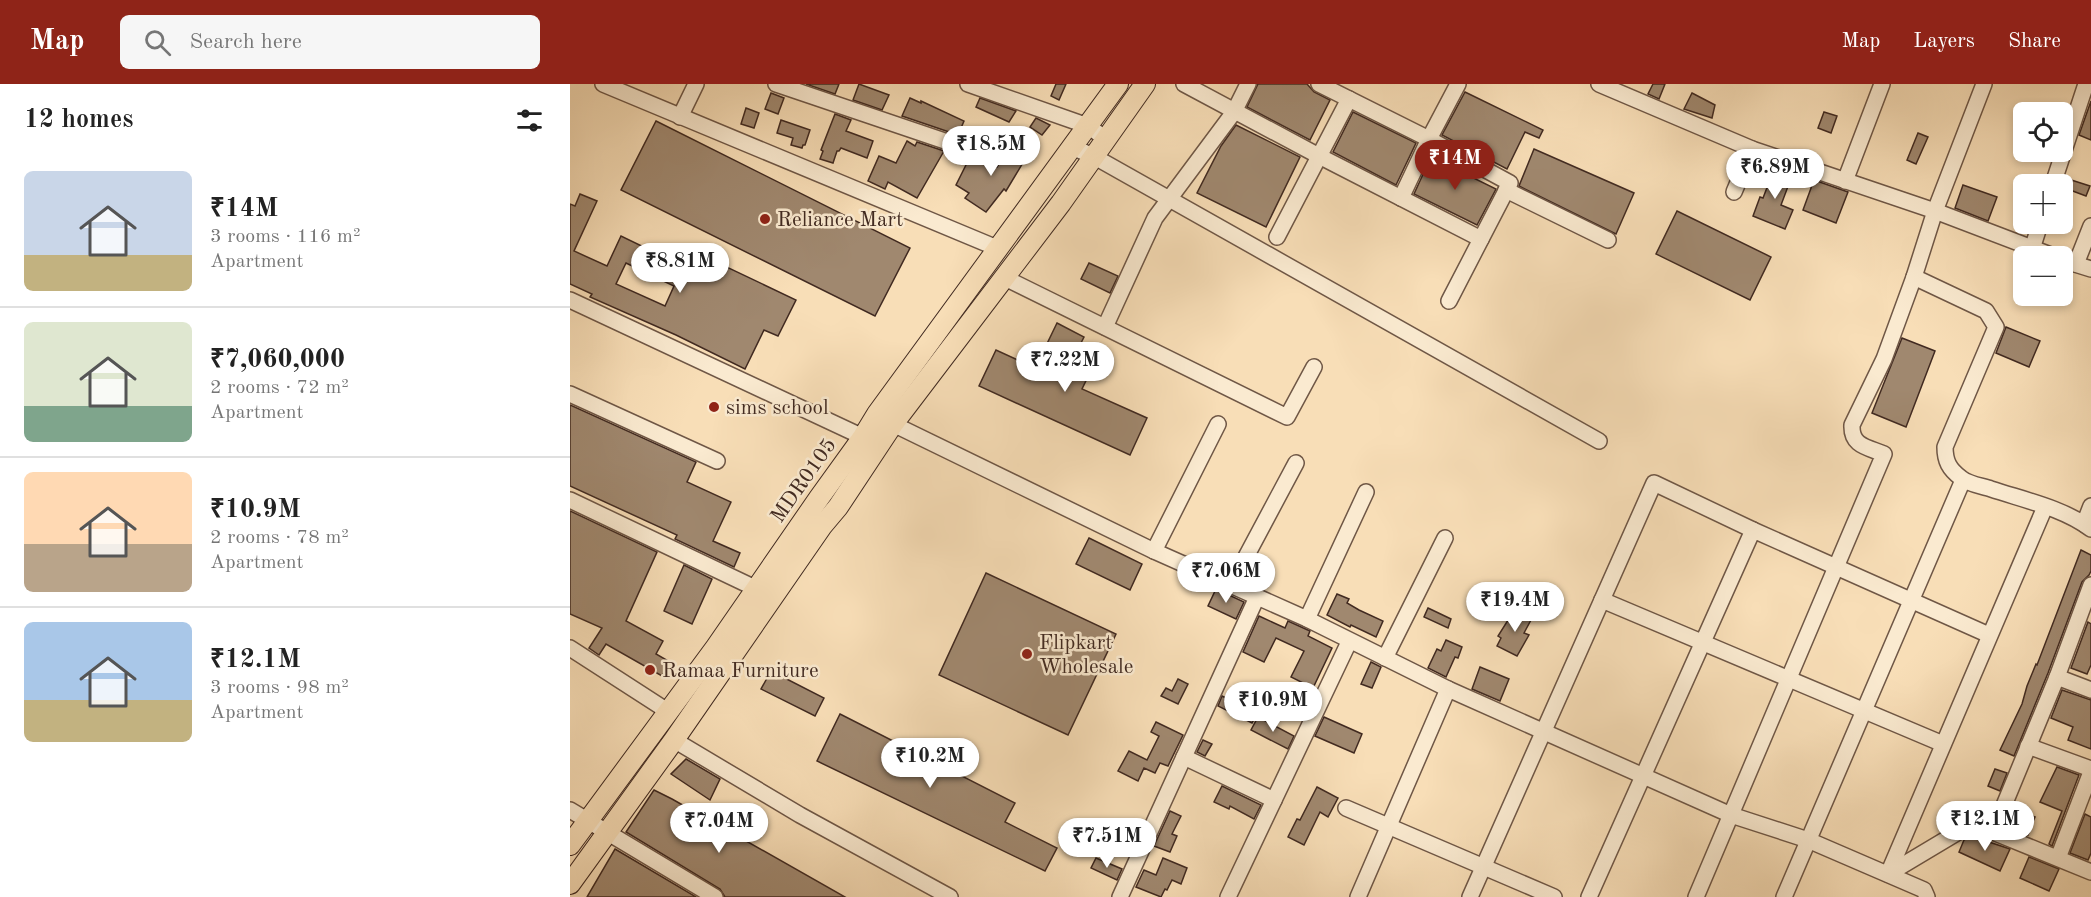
<!DOCTYPE html>
<meta charset="utf-8">
<style>
:root{--surface:#fff;--page:#f6f6f6;--text:#222;--muted:#767676;--line:#e0e0e0;--accent:#8f2418}
body{margin:0;font-family:"Old Standard TT",serif;background:var(--page);color:var(--text);height:100vh;display:flex;flex-direction:column;font-size:22px;white-space:nowrap}
*{box-sizing:border-box;margin:0}
p{font-size:20px;color:var(--muted)}
.icon{flex:none;width:33px;height:33px;fill:none;stroke:currentColor;stroke-width:2;stroke-linecap:round;stroke-linejoin:round}
.map{position:relative;flex:1;overflow:hidden}
.drawer{display:flex;flex-direction:column;background:var(--surface);width:570px}
.drawer>*{flex:none}
.fabs{position:absolute;left:1443px;top:18px;display:grid;gap:12px}
.fabs a{display:grid;place-items:center;width:60px;height:60px;border-radius:9px;background:var(--surface);box-shadow:0 3px 9px #0003;font-size:30px}
.price{position:absolute;translate:-50% -51px;padding:0 14px;border-radius:21px;background:#fff;color:#222;font-size:20px;line-height:39px;filter:drop-shadow(0 2px 3px #0008)}
.price::after{content:'';position:absolute;left:50%;top:36px;width:18px;height:14px;margin-left:-9px;background:inherit;clip-path:polygon(0 0,100% 0,50% 100%)}
.price.on{background:var(--accent);color:#fff}
ul{padding:0;list-style:none}
li{display:flex;align-items:center;gap:18px;height:150px;padding:0 24px}
li+li{border-top:2px solid var(--line)}
li span{display:grid;place-items:center;flex:none;width:168px;height:120px;border-radius:9px;color:#555}
li>.icon{margin-inline-start:auto}
span .icon{width:72px;height:72px;fill:#fffc;stroke-width:1}
li b{font-size:26px}
h2{display:flex;justify-content:space-between;align-items:center;height:72px;padding:0 24px;font-size:26px}
header{display:flex;align-items:center;gap:36px;box-sizing:border-box;height:84px;padding:0 30px;background:var(--accent);color:#fff}
header strong{font-size:28px}
nav{display:flex;gap:33px;margin-inline-start:auto;font-size:21px}
.search{width:420px;height:54px;background:var(--page);display:flex;align-items:center;gap:15px;box-sizing:border-box;padding:0 21px;border-radius:9px;color:var(--muted);font-size:22px}
main{display:flex;flex:1;min-height:0}
.map>svg:first-child{display:block}
</style>
<header>
<strong>Map</strong>
<div class="search"><svg class="icon" aria-label="search" viewBox="0 0 24 24"><circle cx="10" cy="10" r="6"/><path d="M15 15l6 6"/></svg>Search here</div>
<nav><a>Map</a><a>Layers</a><a>Share</a></nav>
</header>
<main>
<section class="drawer">
<h2>12 homes<svg class="icon" aria-label="filters" viewBox="0 0 24 24"><path d="M4 7h16M4 17h16"/><circle cx="9" cy="7" r="2"/><circle cx="15" cy="17" r="2"/></svg></h2>
<ul>
<li><span style="background:linear-gradient(#c9d6e8 70%,#c2b280 0)"><svg class="icon" aria-label="home" viewBox="0 0 24 24"><path d="M3 11l9-7 9 7M6 9v11h12V9"/></svg></span><div><b>₹14M</b><p>3 rooms · 116 m²</p><p>Apartment</p></div></li>
<li><span style="background:linear-gradient(#dfe7d0 70%,#7fa58c 0)"><svg class="icon" aria-label="home" viewBox="0 0 24 24"><path d="M3 11l9-7 9 7M6 9v11h12V9"/></svg></span><div><b>₹7,060,000</b><p>2 rooms · 72 m²</p><p>Apartment</p></div></li>
<li><span style="background:linear-gradient(#ffd9b3 60%,#b9a48a 0)"><svg class="icon" aria-label="home" viewBox="0 0 24 24"><path d="M3 11l9-7 9 7M6 9v11h12V9"/></svg></span><div><b>₹10.9M</b><p>2 rooms · 78 m²</p><p>Apartment</p></div></li>
<li><span style="background:linear-gradient(#a9c7e8 65%,#c2b280 0)"><svg class="icon" aria-label="home" viewBox="0 0 24 24"><path d="M3 11l9-7 9 7M6 9v11h12V9"/></svg></span><div><b>₹12.1M</b><p>3 rooms · 98 m²</p><p>Apartment</p></div></li>
</ul>
</section>
<div class="map">
<svg width="1521" height="813" viewBox="0 0 1521 813">
<rect width="100%" height="100%" fill="#f8deb7"/>
<filter id="stains"><feTurbulence type="fractalNoise" baseFrequency=".00333" numOctaves="4"/><feColorMatrix values="0 0 0 0 .2 0 0 0 0 .09 0 0 0 0 .02 0 0 0 .5 -.17"/></filter>
<radialGradient id="worn" r=".72"><stop offset=".6" stop-color="#630" stop-opacity="0"/><stop offset="1" stop-color="#630" stop-opacity=".3"/></radialGradient>
<g fill="#a0886f" stroke="#412a21" stroke-width="1.5" fill-rule="evenodd">
<polygon points="236,0 269,0 265,10"/>
<polygon points="289,0 319,11 312,26 283,16"/>
<polygon points="486,0 496,0 489,16 481,12"/>
<polygon points="688,0 737,0 744,8 760,16 740,56 677,23"/>
<polygon points="1083,0 1095,0 1089,15 1078,10"/>
<polygon points="895,8 973,46 969,54 955,48 937,85 872,51"/>
<polygon points="201,9 214,14 208,30 195,25"/>
<polygon points="1122,9 1145,21 1142,34 1114,25"/>
<polygon points="340,14 351,19 351,17 394,37 391,44 394,45 391,52 332,32"/>
<polygon points="410,14 446,27 439,38 406,23"/>
<polygon points="1521,17 1521,56 1509,51"/>
<polygon points="176,24 189,29 184,44 171,40"/>
<polygon points="783,28 846,59 826,101 763,68"/>
<polygon points="1254,28 1267,32 1261,49 1248,44"/>
<polygon points="265,30 281,36 276,47 303,57 297,74 271,64 269,67 267,67 263,79 250,75 253,67 251,66"/>
<polygon points="466,34 480,41 472,51 460,43"/>
<polygon points="211,36 240,46 235,61 233,61 232,64 221,61 223,54 207,49"/>
<polygon points="86,37 340,164 305,232 51,106"/>
<polygon points="666,41 730,73 696,143 627,109 651,62"/>
<polygon points="1348,49 1358,53 1346,80 1337,76"/>
<polygon points="337,57 345,62 347,58 374,67 347,114 318,98 315,105 298,97 309,72 326,79"/>
<polygon points="443,57 460,67 436,107 434,105 416,128 395,114 399,109 386,101 399,75 427,83"/>
<polygon points="964,65 1064,109 1046,150 949,102"/>
<polygon points="861,73 926,105 907,141 844,110"/>
<polygon points="1205,83 1223,89 1211,121 1223,126 1215,145 1183,132 1190,113 1193,114"/>
<polygon points="1495,94 1520,102 1516,112 1492,103"/>
<polygon points="1244,96 1278,108 1266,139 1233,126"/>
<polygon points="1393,101 1427,113 1418,137 1385,124"/>
<path d="M10 110 27 117 4 167 37 182 51 152 117 184 125 168 226 216 208 252 194 246 175 285 106 251 20 213 22 210 0 200V120L5 122ZM56 179 104 202 95 222 46 200Z"/>
<polygon points="1107,127 1201,173 1180,216 1086,170"/>
<polygon points="519,179 548,192 540,209 511,195"/>
<polygon points="487,239 514,253 510,261 529,270 512,305 577,334 560,371 409,302 426,266 496,298 504,280 474,266"/>
<polygon points="1436,243 1470,257 1459,283 1426,269"/>
<polygon points="1332,254 1365,267 1336,343 1302,329"/>
<polygon points="0,321 126,378 117,398 161,418 143,457 170,469 164,483 105,455 107,451 0,402"/>
<polygon points="0,427 87,468 56,537 93,557 86,570 100,578 92,592 36,560 29,571 19,564 32,544 0,530"/>
<polygon points="519,454 572,480 560,506 506,480"/>
<polygon points="1511,466 1521,471 1521,487 1519,491 1512,498 1478,589 1444,672 1430,666 1452,620 1457,602 1466,580 1467,581"/>
<polygon points="114,481 142,495 122,540 94,527"/>
<polygon points="416,489 546,550 498,651 369,591"/>
<polygon points="646,505 674,518 666,535 638,522"/>
<polygon points="767,510 779,515 777,519 789,526 813,537 806,553 781,541 780,543 757,531"/>
<polygon points="858,524 881,535 878,544 854,533"/>
<polygon points="945,525 962,534 954,549 959,551 947,572 927,562 931,554 928,552"/>
<polygon points="689,532 715,544 718,537 740,547 738,552 762,564 743,604 721,593 734,567 706,554 694,578 673,568"/>
<polygon points="1518,538 1521,540 1521,581 1517,590 1501,584"/>
<polygon points="876,556 892,563 888,574 885,573 876,593 858,584 867,565 871,567"/>
<polygon points="801,578 811,583 802,604 791,600"/>
<polygon points="910,583 939,595 930,617 902,605"/>
<polygon points="201,587 254,614 245,632 191,605"/>
<polygon points="608,595 618,600 608,620 591,612 596,604 602,607"/>
<polygon points="1492,606 1521,616 1521,665 1498,656 1503,643 1481,634"/>
<polygon points="652,612 687,630 682,639 648,622"/>
<polygon points="270,630 445,719 435,738 487,764 475,787 247,677"/>
<polygon points="688,633 724,652 718,665 681,646"/>
<polygon points="754,633 792,650 784,669 745,652"/>
<polygon points="586,638 613,651 598,682 590,679 585,689 574,684 568,697 548,687 559,667 577,676 589,652 581,648"/>
<polygon points="633,656 642,660 635,672 627,668"/>
<polygon points="116,675 150,695 140,716 101,690"/>
<polygon points="1487,683 1509,691 1482,762 1479,760 1492,727 1470,718"/>
<polygon points="1425,685 1437,689 1430,707 1418,702"/>
<polygon points="652,702 691,721 684,735 660,722 659,725 644,718"/>
<polygon points="747,703 768,714 758,733 750,728 734,761 718,753 727,735 730,736"/>
<polygon points="84,706 102,715 275,813 155,813 150,805 56,748"/>
<polygon points="1410,721 1422,726 1418,735 1406,731"/>
<polygon points="1443,724 1465,733 1458,751 1436,742"/>
<polygon points="600,727 611,732 602,750 607,752 600,768 584,762"/>
<polygon points="1515,730 1521,733 1521,769 1518,776 1500,769"/>
<polygon points="531,741 546,748 538,766 523,759"/>
<polygon points="1401,752 1440,765 1430,787 1389,768 1394,756"/>
<polygon points="45,765 126,813 17,813"/>
<polygon points="1459,773 1489,785 1479,807 1450,794"/>
<polygon points="526,774 552,785 547,796 521,784"/>
<polygon points="593,774 617,784 611,800 602,796 597,806 595,805 591,813 566,803 574,786 586,791"/>
</g>
<g fill="none" stroke-linecap="round" stroke-linejoin="round">
<defs>
<g id="minor">
<polyline points="33,0 427,164"/>
<polyline points="206,0 422,73"/>
<polyline points="398,0 518,42 536,55"/>
<polyline points="614,0 749,72 911,155"/>
<polyline points="749,0 859,55 888,0"/>
<polyline points="1029,0 1182,65 1365,127 1483,172"/>
<polyline points="110,33 126,0"/>
<polyline points="502,63 523,72 1029,357"/>
<polyline points="1275,97 1312,0"/>
<polyline points="1483,100 1516,0"/>
<polyline points="936,106 1038,156"/>
<polyline points="1164,108 1182,65"/>
<polyline points="831,114 859,55 940,99 879,217"/>
<polyline points="707,153 779,15"/>
<polyline points="1462,165 1470,140"/>
<polyline points="1492,176 1521,185"/>
<polyline points="1506,180 1521,142"/>
<path d="M1344 193 1416 227 1426 243 1375 363C1375 377 1379 385 1391 394 1398 400 1412 402 1421 405 1454 416 1493 424 1521 445"/>
<polyline points="435,194 717,333 744,283"/>
<polyline points="0,216 293,353"/>
<polyline points="535,243 585,134 664,28 678,0"/>
<polyline points="0,310 147,377"/>
<polyline points="323,340 584,467 737,535 878,605 1161,731 1238,756 1354,806 1357,813"/>
<polyline points="0,416 187,505"/>
<polyline points="1514,440 1521,422"/>
<polyline points="584,467 648,340"/>
<polyline points="661,501 726,379"/>
<polyline points="1032,516 1373,660"/>
<polyline points="737,535 796,408"/>
<polyline points="0,564 99,628"/>
<polyline points="815,574 875,454"/>
<polyline points="1487,593 1521,501"/>
<polyline points="104,656 230,731 380,813"/>
<polyline points="1458,662 1521,685"/>
<polyline points="614,673 704,716"/>
<polyline points="776,724 984,813"/>
<polyline points="0,726 145,813"/>
<polyline points="1423,748 1487,593 1521,606"/>
<polyline points="1488,774 1521,688"/>
<polyline points="1318,790 1475,423"/>
<polyline points="1318,790 1400,741 1423,748 1521,788"/>
<polyline points="550,813 687,513"/>
<polyline points="658,813 779,558"/>
<polyline points="788,813 878,605"/>
<polyline points="900,813 1084,399 1183,446"/>
<polyline points="1019,813 1183,446 1419,551"/>
<path d="M1126 813 1314 370C1297 363 1281 362 1282 341L1314 275 1344 193 1365 127 1414 0"/>
<polyline points="1214,813 1393,396"/>
</g>
<g id="major">
<polyline points="0,761 146,563 249,414 293,353 307,330 548,0"/>
<polyline points="0,800 104,656 252,442 268,423 323,340 491,119 575,0"/>
</g>
</defs>
<use href="#minor" stroke="#6f5746" stroke-width="18"/>
<use href="#major" stroke="#412a21" stroke-width="22"/>
<use href="#minor" stroke="#faead0" stroke-width="15"/>
<use href="#major" stroke="#f8deb7" stroke-width="20"/>
</g>
<g fill="#8f2418" stroke="#faead0" stroke-width="2">
<circle cx="195" cy="135" r="6"/>
<circle cx="144" cy="323" r="6"/>
<circle cx="457" cy="570" r="6"/>
<circle cx="80" cy="586" r="6"/>
</g>
<g text-anchor="middle" stroke-width="5" stroke-linejoin="round" paint-order="stroke">
<g font-size="21" fill="#412a21" stroke="#faead0" text-anchor="start">
<text x="207" y="142">Reliance Mart</text>
<text x="156" y="330">sims school</text>
<text x="469" y="565">Flipkart<tspan x="469" dy="24">Wholesale</tspan></text>
<text x="92" y="593">Ramaa Furniture</text>
</g>
<g font-size="21" fill="#412a21" stroke="#faead0">
<text transform="translate(233 396) rotate(-55)" y="7">MDR0105</text>
</g>
</g>
<rect width="100%" height="100%" filter="url(#stains)"/>
<rect width="100%" height="100%" fill="url(#worn)"/>
</svg>
<div class="fabs">
<a><svg class="icon" aria-label="locate" viewBox="0 0 24 24"><circle cx="12" cy="12" r="6"/><path d="M12 2v4M12 18v4M2 12h4M18 12h4"/></svg></a>
<a>+</a>
<a>−</a>
</div>
<b class="price" style="left:421px;top:93px">₹18.5M</b>
<b class="price on" style="left:885px;top:107px">₹14M</b>
<b class="price" style="left:1205px;top:116px">₹6.89M</b>
<b class="price" style="left:110px;top:210px">₹8.81M</b>
<b class="price" style="left:495px;top:309px">₹7.22M</b>
<b class="price" style="left:656px;top:520px">₹7.06M</b>
<b class="price" style="left:945px;top:549px">₹19.4M</b>
<b class="price" style="left:703px;top:649px">₹10.9M</b>
<b class="price" style="left:360px;top:705px">₹10.2M</b>
<b class="price" style="left:1415px;top:768px">₹12.1M</b>
<b class="price" style="left:149px;top:770px">₹7.04M</b>
<b class="price" style="left:537px;top:785px">₹7.51M</b>
</div>
</main>
